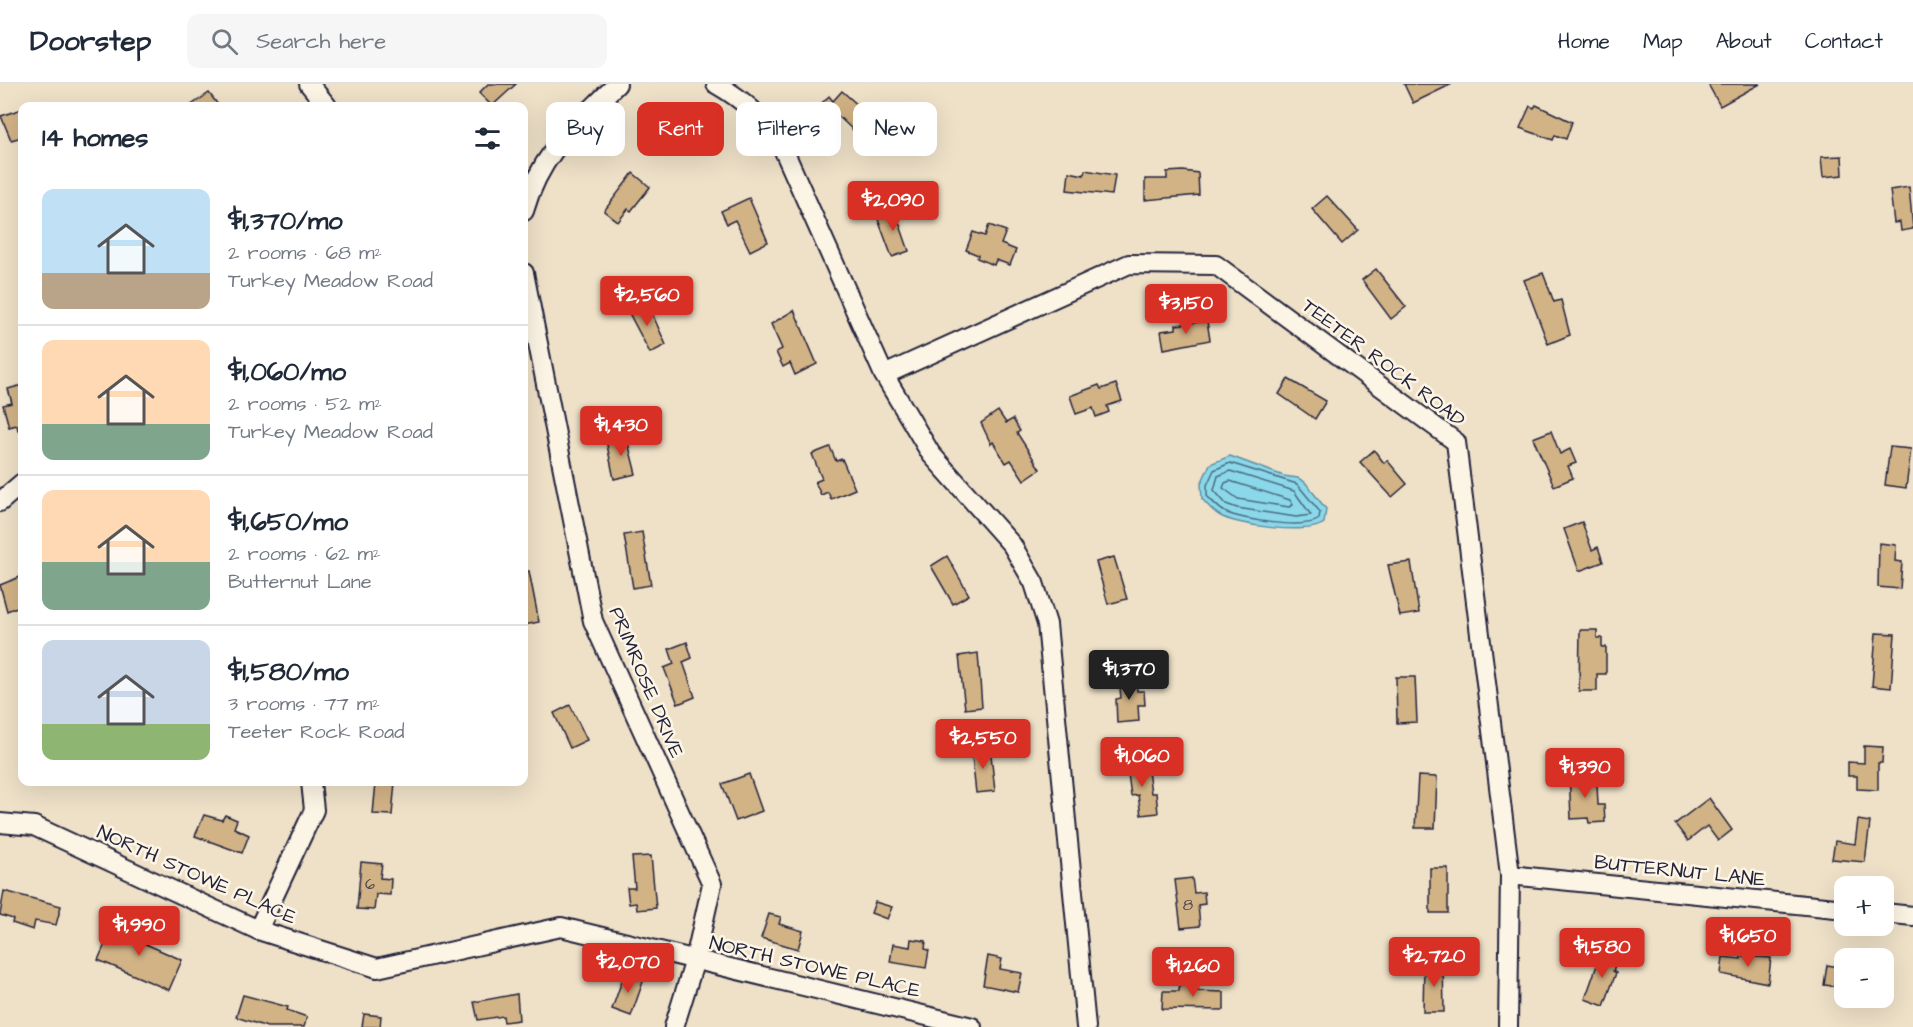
<!DOCTYPE html>
<meta charset="utf-8">
<style>
:root{--surface:#fff;--page:#f6f6f7;--text:#1f2937;--muted:#747a83;--line:#e0e1e3;--accent:#d93025}
body{margin:0;font-family:"Architects Daughter",sans-serif;background:var(--page);color:var(--text);height:100vh;display:flex;flex-direction:column;font-size:22px;white-space:nowrap}
*{box-sizing:border-box;margin:0}
p{font-size:20px;color:var(--muted)}
.icon{flex:none;width:33px;height:33px;fill:none;stroke:currentColor;stroke-width:2;stroke-linecap:round;stroke-linejoin:round}
.map{position:relative;flex:1;overflow:hidden}
.drawer{position:absolute;left:18px;top:18px;width:510px;height:684px;display:flex;flex-direction:column;background:var(--surface);border-radius:12px;box-shadow:0 6px 24px #0002}
.drawer>*{flex:none}
.banner{position:absolute;left:546px;top:18px;width:570px;height:54px;display:flex;gap:12px}
.tools{position:absolute;left:1834px;top:792px;display:grid;gap:12px}
.tools a{display:grid;place-items:center;width:60px;height:60px;border-radius:12px;background:var(--surface);box-shadow:0 6px 24px #0002;font-size:30px}
.price{position:absolute;translate:-50% -51px;padding:0 14px;border-radius:6px;background:var(--accent);color:#fff;font-size:20px;line-height:39px;filter:drop-shadow(0 2px 3px #0008)}
.price::after{content:'';position:absolute;left:50%;top:36px;width:18px;height:14px;margin-left:-9px;background:inherit;clip-path:polygon(0 0,100% 0,50% 100%)}
.price.active{background:#222;color:#fff}
ul{padding:0;list-style:none}
li{display:flex;align-items:center;gap:18px;height:150px;padding:0 24px}
li+li{border-top:2px solid var(--line)}
li span{display:grid;place-items:center;flex:none;width:168px;height:120px;border-radius:12px;color:#555}
li>.icon{margin-inline-start:auto}
span .icon{width:72px;height:72px;fill:#fffc;stroke-width:1}
li b{font-size:26px}
h2{display:flex;justify-content:space-between;align-items:center;height:72px;padding:0 24px;font-size:26px}
.tag{padding:0 21px;border-radius:12px;background:var(--surface);box-shadow:0 6px 24px #0002;font-size:21px;line-height:54px}
.tag.active{background:var(--accent);color:#fff}
header{display:flex;align-items:center;gap:36px;box-sizing:border-box;height:84px;padding:0 30px;background:var(--surface);border-bottom:2px solid var(--line)}
header strong{font-size:28px}
nav{display:flex;gap:33px;margin-inline-start:auto;font-size:21px}
.search{width:420px;height:54px;background:var(--page);display:flex;align-items:center;gap:15px;box-sizing:border-box;padding:0 21px;border-radius:12px;color:var(--muted);font-size:22px}
.map>svg:first-child{display:block}
</style>
<header>
<strong>Doorstep</strong>
<div class="search"><svg class="icon" aria-label="search" viewBox="0 0 24 24"><circle cx="10" cy="10" r="6"/><path d="M15 15l6 6"/></svg>Search here</div>
<nav><a>Home</a><a>Map</a><a>About</a><a>Contact</a></nav>
</header>
<div class="map">
<svg width="1913" height="943" viewBox="0 0 1913 943">
<rect width="100%" height="100%" fill="#efe1c8"/>
<filter id="ink" filterUnits="userSpaceOnUse"><feTurbulence type="fractalNoise" baseFrequency=".0167" numOctaves="2"/><feDisplacementMap in="SourceGraphic" scale="12" xChannelSelector="R" yChannelSelector="G"/><feConvolveMatrix kernelMatrix="1 2 1 2 8 2 1 2 1" color-interpolation-filters="sRGB"/></filter>
<g filter="url(#ink)">
<path fill="#8ad8e9" stroke="#608fa3" stroke-width="1.5" d="M1230 372 1284 392 1298 394 1305 398 1326 425 1324 439C1307 451 1236 442 1219 431 1212 427 1207 420 1202 415L1201 400 1210 380Z"/>
<g fill="none" stroke-linecap="round" stroke-linejoin="round">
<g stroke="#4c6b81" stroke-width="1.5">
<path d="M1230 379 1297 400 1320 428 1319 435C1305 446 1241 436 1225 428 1218 424 1213 418 1207 412V401L1214 386Z"/>
<polygon points="1230,387 1294,407 1311,431 1296,433 1237,424 1226,420 1214,406 1218,392"/>
<polygon points="1230,397 1290,416 1293,421 1289,423 1238,415 1223,404 1225,399"/>
</g>
</g>
<g fill="#d2b386" stroke="#22223b" stroke-width="1.5">
<polygon points="488,0 516,0 492,22 479,9"/>
<polygon points="1404,0 1452,0 1413,19"/>
<polygon points="1708,0 1760,0 1720,22"/>
<polygon points="842,7 868,30 853,46 835,29 831,34 819,22 829,12 833,17"/>
<polygon points="209,9 219,22 190,22"/>
<polygon points="1536,21 1572,38 1566,55 1555,51 1553,56 1520,44 1530,22 1534,24"/>
<polygon points="22,25 22,53 11,56 1,32"/>
<polygon points="1842,72 1843,91 1823,93 1821,73"/>
<polygon points="1085,86 1115,91 1112,111 1067,106 1069,88 1084,91"/>
<polygon points="1183,87 1198,89 1199,111 1145,116 1145,95 1167,95 1167,88"/>
<polygon points="633,89 650,103 631,127 628,125 618,138 604,127"/>
<polygon points="1909,103 1913,145 1901,147 1900,138 1894,139 1890,106"/>
<polygon points="1327,112 1358,146 1342,160 1312,125"/>
<polygon points="749,114 768,158 750,167 735,136 727,140 721,127"/>
<polygon points="894,124 909,167 892,173 876,130"/>
<polygon points="989,141 1006,147 1001,160 1016,166 1010,181 996,176 994,181 977,174 978,171 966,166 973,148 985,152"/>
<polygon points="1376,185 1406,223 1391,235 1362,196"/>
<polygon points="1543,189 1554,218 1561,216 1570,251 1548,260 1524,196"/>
<polygon points="647,218 666,261 650,269 628,227"/>
<polygon points="794,226 817,280 795,291 790,279 783,283 776,268 782,265 771,240"/>
<polygon points="1207,237 1210,256 1164,265 1161,247 1176,245 1176,241"/>
<polygon points="1288,295 1326,317 1315,335 1279,310"/>
<polygon points="1116,300 1122,317 1107,322 1109,328 1096,333 1093,324 1076,330 1070,312 1099,301 1101,305"/>
<polygon points="22,301 22,345 18,346 17,341 9,343 3,321 12,319 8,305"/>
<polygon points="998,327 1006,339 1013,335 1020,347 1017,349 1040,385 1024,396 1011,376 1006,379 993,358 991,360 981,339"/>
<polygon points="1551,347 1560,370 1570,365 1576,379 1568,382 1573,394 1554,402 1533,354"/>
<polygon points="626,351 636,390 614,395 606,356"/>
<polygon points="830,363 836,377 842,375 855,405 831,415 828,408 821,411 815,398 822,395 812,370"/>
<polygon points="1890,363 1911,365 1906,404 1885,401"/>
<polygon points="1374,366 1384,379 1387,376 1407,400 1392,413 1360,378"/>
<polygon points="1582,438 1592,466 1598,463 1603,478 1579,487 1564,445"/>
<polygon points="642,448 651,501 633,504 624,451"/>
<polygon points="1879,459 1896,461 1895,477 1902,478 1900,505 1878,503"/>
<polygon points="947,472 969,511 953,520 931,482"/>
<polygon points="1114,473 1127,515 1108,520 1096,478"/>
<polygon points="1411,478 1419,529 1400,532 1388,481"/>
<polygon points="524,487 529,487 539,538 524,541"/>
<polygon points="22,492 22,521 7,527 0,501"/>
<polygon points="1580,546 1597,546 1597,554 1602,554 1602,563 1606,563 1606,590 1597,590 1597,607 1579,607"/>
<polygon points="1876,549 1895,550 1891,604 1872,602"/>
<polygon points="687,558 692,574 683,578 695,613 678,620 664,584 674,580 669,565"/>
<polygon points="978,569 982,623 965,625 959,572"/>
<polygon points="1136,593 1137,607 1144,607 1145,621 1138,621 1139,637 1117,639 1116,615 1121,614 1119,594"/>
<polygon points="1396,593 1415,593 1417,638 1397,639"/>
<polygon points="570,621 587,656 570,664 554,629"/>
<polygon points="990,662 995,707 976,709 971,664"/>
<polygon points="1864,662 1883,663 1882,679 1878,679 1878,706 1857,705 1857,692 1848,692 1848,678 1864,679"/>
<polygon points="1147,679 1151,709 1156,709 1158,729 1141,731 1138,711 1131,712 1127,682"/>
<polygon points="1587,686 1588,701 1597,700 1598,721 1604,721 1605,738 1589,739 1588,734 1571,735 1569,687"/>
<polygon points="749,690 762,727 736,737 722,700"/>
<polygon points="1418,692 1437,693 1435,744 1415,744"/>
<polygon points="376,698 395,698 392,731 373,730"/>
<polygon points="1709,714 1732,746 1718,757 1707,742 1688,757 1675,740"/>
<polygon points="204,731 222,736 225,731 237,736 234,744 249,751 242,769 195,752"/>
<polygon points="1858,736 1870,738 1865,778 1832,775 1835,757 1855,760"/>
<polygon points="651,772 656,824 637,826 636,819 629,820 627,804 635,804 632,773"/>
<polygon points="361,778 382,780 380,794 391,795 390,811 376,810 374,826 357,825"/>
<rect x="1430" y="784" width="18" height="45"/>
<polygon points="1192,794 1194,809 1204,808 1205,820 1198,821 1200,842 1181,844 1175,796"/>
<polygon points="4,807 61,822 56,841 35,837 33,846 12,839 13,835 0,831"/>
<polygon points="875,818 892,823 887,835 871,829"/>
<polygon points="769,830 781,833 779,840 803,847 798,865 761,854"/>
<polygon points="116,835 136,844 132,854 182,876 169,906 98,876"/>
<polygon points="911,855 926,857 925,865 929,866 926,884 890,878 893,860 910,863"/>
<polygon points="1602,867 1618,873 1613,887 1616,889 1604,922 1585,915"/>
<polygon points="988,872 1002,875 1000,885 1022,889 1018,908 983,901"/>
<polygon points="1741,872 1771,874 1768,899 1721,890 1723,873 1741,875"/>
<polygon points="1424,880 1443,880 1444,928 1423,928"/>
<polygon points="1827,881 1845,884 1845,903 1824,901"/>
<polygon points="625,888 644,895 631,932 612,925"/>
<polygon points="1180,896 1197,897 1196,907 1224,908 1224,926 1162,925 1163,907 1179,907"/>
<polygon points="517,910 519,936 504,938 503,932 478,936 474,918"/>
<polygon points="243,911 288,923 287,926 307,933 304,943 267,943 236,933"/>
<polygon points="364,930 381,932 380,943 362,943"/>
</g>
<g fill="none" stroke-linecap="round" stroke-linejoin="round">
<defs>
<g id="minor">
<polyline points="309,0 327,22"/>
<path d="M716 0C744 16 762 33 781 60L884 291 931 370 1012 461 1034 499 1047 540 1086 943"/>
<path d="M524 127C541 68 575 42 617 0"/>
<polyline points="524,189 593,537 712,800 695,876 674,943"/>
<polyline points="884,291 1129,180 1216,181 1456,358 1510,791 1508,943"/>
<polyline points="0,418 22,399"/>
<polyline points="0,739 34,742 258,846 377,884 561,843 972,943"/>
<polyline points="1510,791 1845,825"/>
<polyline points="1884,829 1913,832"/>
<polyline points="258,846 314,726 311,698"/>
</g>
</defs>
<use href="#minor" stroke="#22223b" stroke-width="22"/>
<use href="#minor" stroke="#fcf5e5" stroke-width="18"/>
</g>
</g>
<g text-anchor="middle" stroke-width="5" stroke-linejoin="round" paint-order="stroke">
<g font-size="16" fill="#4e464e">
<text x="370" y="805">6</text>
<text x="1188" y="826">8</text>
</g>
<g font-size="20" fill="#22223b" stroke="#fcf5e5">
<text transform="translate(1384 278) rotate(37)" y="7">TEETER ROCK ROAD</text>
<text transform="translate(647 598) rotate(67)" y="7">PRIMROSE DRIVE</text>
<text transform="translate(1680 786) rotate(6)" y="7">BUTTERNUT LANE</text>
<text transform="translate(197 790) rotate(24)" y="7">NORTH STOWE PLACE</text>
<text transform="translate(815 882) rotate(13)" y="7">NORTH STOWE PLACE</text>
</g>
</g>
</svg>
<div class="tools">
<a>+</a>
<a>−</a>
</div>
<b class="price" style="left:893px;top:148px">$2,090</b>
<b class="price" style="left:647px;top:243px">$2,560</b>
<b class="price" style="left:1186px;top:251px">$3,150</b>
<b class="price" style="left:621px;top:373px">$1,430</b>
<b class="price active" style="left:1129px;top:617px">$1,370</b>
<b class="price" style="left:983px;top:686px">$2,550</b>
<b class="price" style="left:1142px;top:704px">$1,060</b>
<b class="price" style="left:1585px;top:715px">$1,390</b>
<b class="price" style="left:139px;top:873px">$1,990</b>
<b class="price" style="left:1748px;top:884px">$1,650</b>
<b class="price" style="left:1602px;top:895px">$1,580</b>
<b class="price" style="left:1434px;top:904px">$2,720</b>
<b class="price" style="left:628px;top:910px">$2,070</b>
<b class="price" style="left:1193px;top:914px">$1,260</b>
<div class="banner">
<a class="tag">Buy</a>
<a class="tag active">Rent</a>
<a class="tag">Filters</a>
<a class="tag">New</a>
</div>
<section class="drawer">
<h2>14 homes<svg class="icon" aria-label="filters" viewBox="0 0 24 24"><path d="M4 7h16M4 17h16"/><circle cx="9" cy="7" r="2"/><circle cx="15" cy="17" r="2"/></svg></h2>
<ul>
<li><span style="background:linear-gradient(#bfe0f5 70%,#b9a48a 0)"><svg class="icon" aria-label="home" viewBox="0 0 24 24"><path d="M3 11l9-7 9 7M6 9v11h12V9"/></svg></span><div><b>$1,370/mo</b><p>2 rooms · 68 m²</p><p>Turkey Meadow Road</p></div></li>
<li><span style="background:linear-gradient(#ffd9b3 70%,#7fa58c 0)"><svg class="icon" aria-label="home" viewBox="0 0 24 24"><path d="M3 11l9-7 9 7M6 9v11h12V9"/></svg></span><div><b>$1,060/mo</b><p>2 rooms · 52 m²</p><p>Turkey Meadow Road</p></div></li>
<li><span style="background:linear-gradient(#ffd9b3 60%,#7fa58c 0)"><svg class="icon" aria-label="home" viewBox="0 0 24 24"><path d="M3 11l9-7 9 7M6 9v11h12V9"/></svg></span><div><b>$1,650/mo</b><p>2 rooms · 62 m²</p><p>Butternut Lane</p></div></li>
<li><span style="background:linear-gradient(#c9d6e8 70%,#8fb573 0)"><svg class="icon" aria-label="home" viewBox="0 0 24 24"><path d="M3 11l9-7 9 7M6 9v11h12V9"/></svg></span><div><b>$1,580/mo</b><p>3 rooms · 77 m²</p><p>Teeter Rock Road</p></div></li>
</ul>
</section>
</div>
